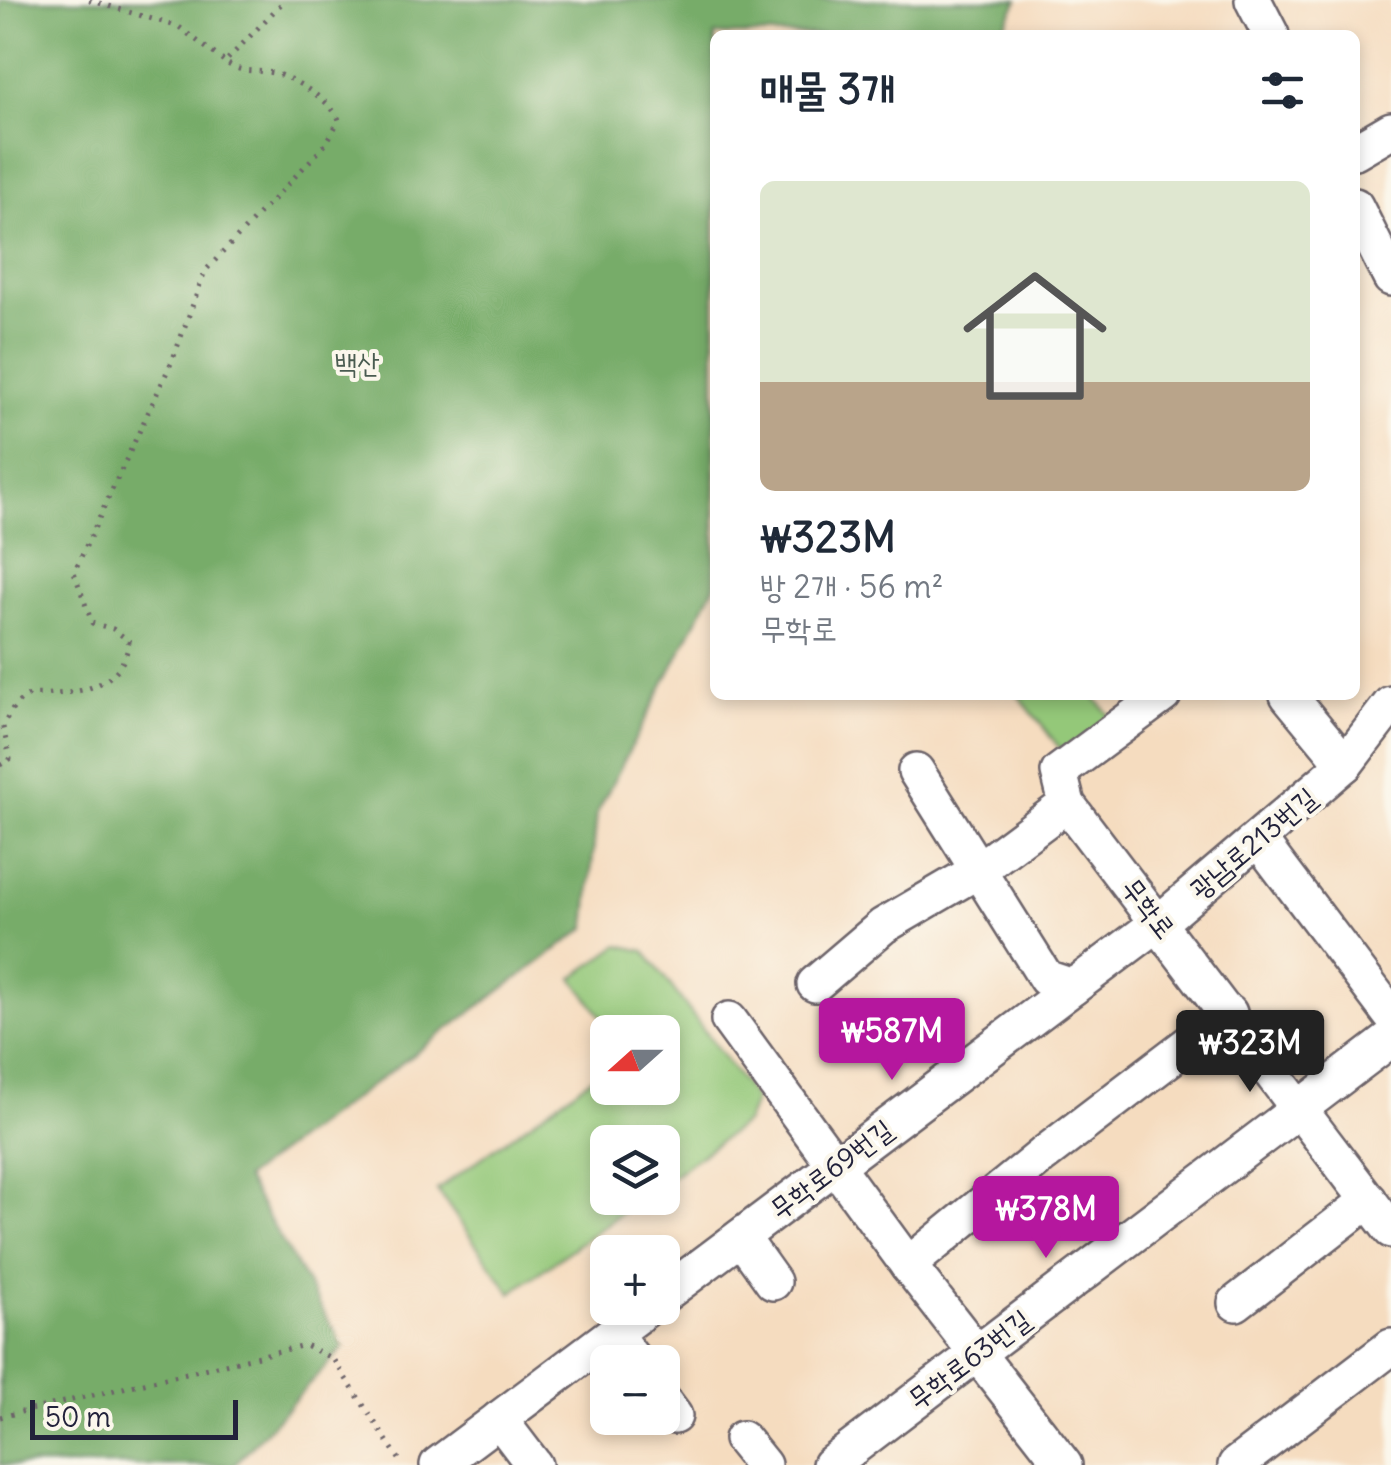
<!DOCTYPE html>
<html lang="ko">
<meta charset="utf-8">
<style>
:root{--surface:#fff;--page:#f6f6f7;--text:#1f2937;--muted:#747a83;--line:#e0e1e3;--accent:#b5179e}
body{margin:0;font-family:Delius,"Poor Story",sans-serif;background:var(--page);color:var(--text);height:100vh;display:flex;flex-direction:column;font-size:38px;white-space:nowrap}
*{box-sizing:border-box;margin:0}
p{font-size:32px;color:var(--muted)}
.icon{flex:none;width:55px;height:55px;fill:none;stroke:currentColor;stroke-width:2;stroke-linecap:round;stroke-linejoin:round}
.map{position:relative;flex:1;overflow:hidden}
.side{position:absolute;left:710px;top:30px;width:650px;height:670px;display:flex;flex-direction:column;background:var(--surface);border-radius:15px;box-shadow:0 5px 15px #0003}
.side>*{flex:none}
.needle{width:65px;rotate:249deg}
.buttons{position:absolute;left:590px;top:1015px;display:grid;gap:20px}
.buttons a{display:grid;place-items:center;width:90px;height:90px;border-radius:15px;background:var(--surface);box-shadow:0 5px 15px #0003;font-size:50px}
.scale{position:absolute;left:30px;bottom:25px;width:208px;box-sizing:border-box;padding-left:10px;border:5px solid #22223b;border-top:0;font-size:28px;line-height:35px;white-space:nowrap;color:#22223b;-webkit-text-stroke:8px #fbf7ec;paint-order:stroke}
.price{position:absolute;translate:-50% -85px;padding:0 22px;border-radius:10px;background:var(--accent);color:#fff;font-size:32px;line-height:65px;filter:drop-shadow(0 2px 5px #0008)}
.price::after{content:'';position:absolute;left:50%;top:60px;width:30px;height:22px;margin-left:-15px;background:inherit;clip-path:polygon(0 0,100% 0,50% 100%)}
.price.selected{background:#222;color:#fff}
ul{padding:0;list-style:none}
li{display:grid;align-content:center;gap:20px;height:530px;padding:0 50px}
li+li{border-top:2px solid var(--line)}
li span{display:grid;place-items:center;height:310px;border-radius:15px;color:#555}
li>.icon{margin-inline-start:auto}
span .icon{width:180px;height:180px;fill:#fffc;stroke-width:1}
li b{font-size:42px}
h2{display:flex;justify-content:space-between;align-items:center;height:120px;padding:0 50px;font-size:42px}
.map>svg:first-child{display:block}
</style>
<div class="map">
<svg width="1391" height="1465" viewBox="0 0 1391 1465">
<rect width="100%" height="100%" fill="#fbf7ec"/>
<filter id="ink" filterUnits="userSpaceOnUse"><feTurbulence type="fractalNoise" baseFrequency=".01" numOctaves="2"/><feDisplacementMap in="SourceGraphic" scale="20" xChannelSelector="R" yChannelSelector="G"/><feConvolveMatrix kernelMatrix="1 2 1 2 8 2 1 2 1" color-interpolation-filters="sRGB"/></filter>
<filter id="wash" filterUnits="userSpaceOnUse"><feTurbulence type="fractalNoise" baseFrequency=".0048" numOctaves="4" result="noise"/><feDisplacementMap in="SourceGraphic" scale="40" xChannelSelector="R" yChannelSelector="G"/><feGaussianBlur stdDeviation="2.25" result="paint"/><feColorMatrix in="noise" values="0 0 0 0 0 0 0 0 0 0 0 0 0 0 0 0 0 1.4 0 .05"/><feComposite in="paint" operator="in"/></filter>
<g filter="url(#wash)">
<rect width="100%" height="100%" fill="#f5dcbf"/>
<g fill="#94c879" stroke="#5b755a" stroke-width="2.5">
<polygon points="1018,695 1093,695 1114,721 1065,755"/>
<polygon points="619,945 645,951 755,1099 746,1122 663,1183 662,1142 608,1142 608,1198 642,1198 511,1293 437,1190 607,1067 608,1088 662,1088 662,1032 613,1032 573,978"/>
</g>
<polygon fill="#77ac69" stroke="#4c6752" stroke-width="2.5" points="0,0 1018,0 1000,35 715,35 715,585 597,813 586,928 245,1178 344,1347 234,1465 0,1465"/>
</g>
<g filter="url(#ink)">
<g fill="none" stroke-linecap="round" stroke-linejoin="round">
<defs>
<g id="minor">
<polyline points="1253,0 1271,35"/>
<polyline points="1355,151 1391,130"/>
<polyline points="1355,206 1391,278"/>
<polyline points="1163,695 1059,772 1067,804 1391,1230"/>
<polyline points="1288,695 1345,764"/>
<polyline points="916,771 1046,978 1073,987"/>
<polyline points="1258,839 1391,1015"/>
<polyline points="815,984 883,926 977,871 1067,804"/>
<polyline points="729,1020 908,1265 1064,1465"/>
<polyline points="741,1237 773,1282"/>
<polyline points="908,1265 1043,1155 1229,1013"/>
<polyline points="662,1296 1161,921 1345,764 1391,704"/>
<polyline points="1236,1303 1369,1200"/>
<polyline points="613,1333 635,1362"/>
<polyline points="662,1400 674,1416"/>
<polyline points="499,1419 534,1465"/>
<polyline points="742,1439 763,1465"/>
<polyline points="438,1465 647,1308"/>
<polyline points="830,1465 1391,1039"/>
<polyline points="1236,1465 1391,1347"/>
</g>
</defs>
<use href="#minor" stroke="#6c6369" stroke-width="40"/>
<g stroke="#6c6369" stroke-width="5" stroke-dasharray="2.5 8" stroke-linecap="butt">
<polyline points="89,0 179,27 225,62"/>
<path d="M0 765 10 759 3 727C8 716 15 702 28 696 34 693 44 695 51 694 87 693 124 682 129 641L113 629 92 623 74 572 173 359 205 271 326 144 339 120C333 102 291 76 273 73 253 69 242 74 225 62L285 0"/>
<polyline points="0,1417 305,1345 333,1359 403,1465"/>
</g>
<use href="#minor" stroke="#fff" stroke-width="35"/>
</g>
</g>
<g text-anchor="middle" stroke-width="8" stroke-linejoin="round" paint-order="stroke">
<g font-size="28" fill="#4a5c51" stroke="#fbf7ec">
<text x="357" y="373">백산</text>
</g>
<g font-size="28" fill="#22223b" stroke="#fbf7ec">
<text transform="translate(1253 843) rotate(-40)" y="10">광남로213번길</text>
<text transform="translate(1149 908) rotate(52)" y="10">무학로</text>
<text transform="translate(831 1169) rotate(-37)" y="10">무학로69번길</text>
<text transform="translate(969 1359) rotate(-37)" y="10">무학로63번길</text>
</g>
</g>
</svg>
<div class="buttons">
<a><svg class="needle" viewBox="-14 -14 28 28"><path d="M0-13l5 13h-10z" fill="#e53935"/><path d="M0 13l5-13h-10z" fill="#747a83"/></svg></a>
<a><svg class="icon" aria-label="layers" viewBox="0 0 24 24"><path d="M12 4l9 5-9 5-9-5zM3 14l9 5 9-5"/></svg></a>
<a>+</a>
<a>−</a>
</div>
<div class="scale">50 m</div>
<b class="price" style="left:892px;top:1083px">₩587M</b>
<b class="price selected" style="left:1250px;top:1095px">₩323M</b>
<b class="price" style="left:1046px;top:1261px">₩378M</b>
<section class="side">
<h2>매물 3개<svg class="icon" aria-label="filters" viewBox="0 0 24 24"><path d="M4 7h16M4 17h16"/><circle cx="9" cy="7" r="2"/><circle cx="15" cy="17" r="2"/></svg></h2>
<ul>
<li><span style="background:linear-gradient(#dfe7d0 65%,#b9a48a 0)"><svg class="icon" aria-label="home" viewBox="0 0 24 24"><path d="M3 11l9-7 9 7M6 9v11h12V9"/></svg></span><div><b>₩323M</b><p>방 2개 · 56 m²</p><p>무학로</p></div></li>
</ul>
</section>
</div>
